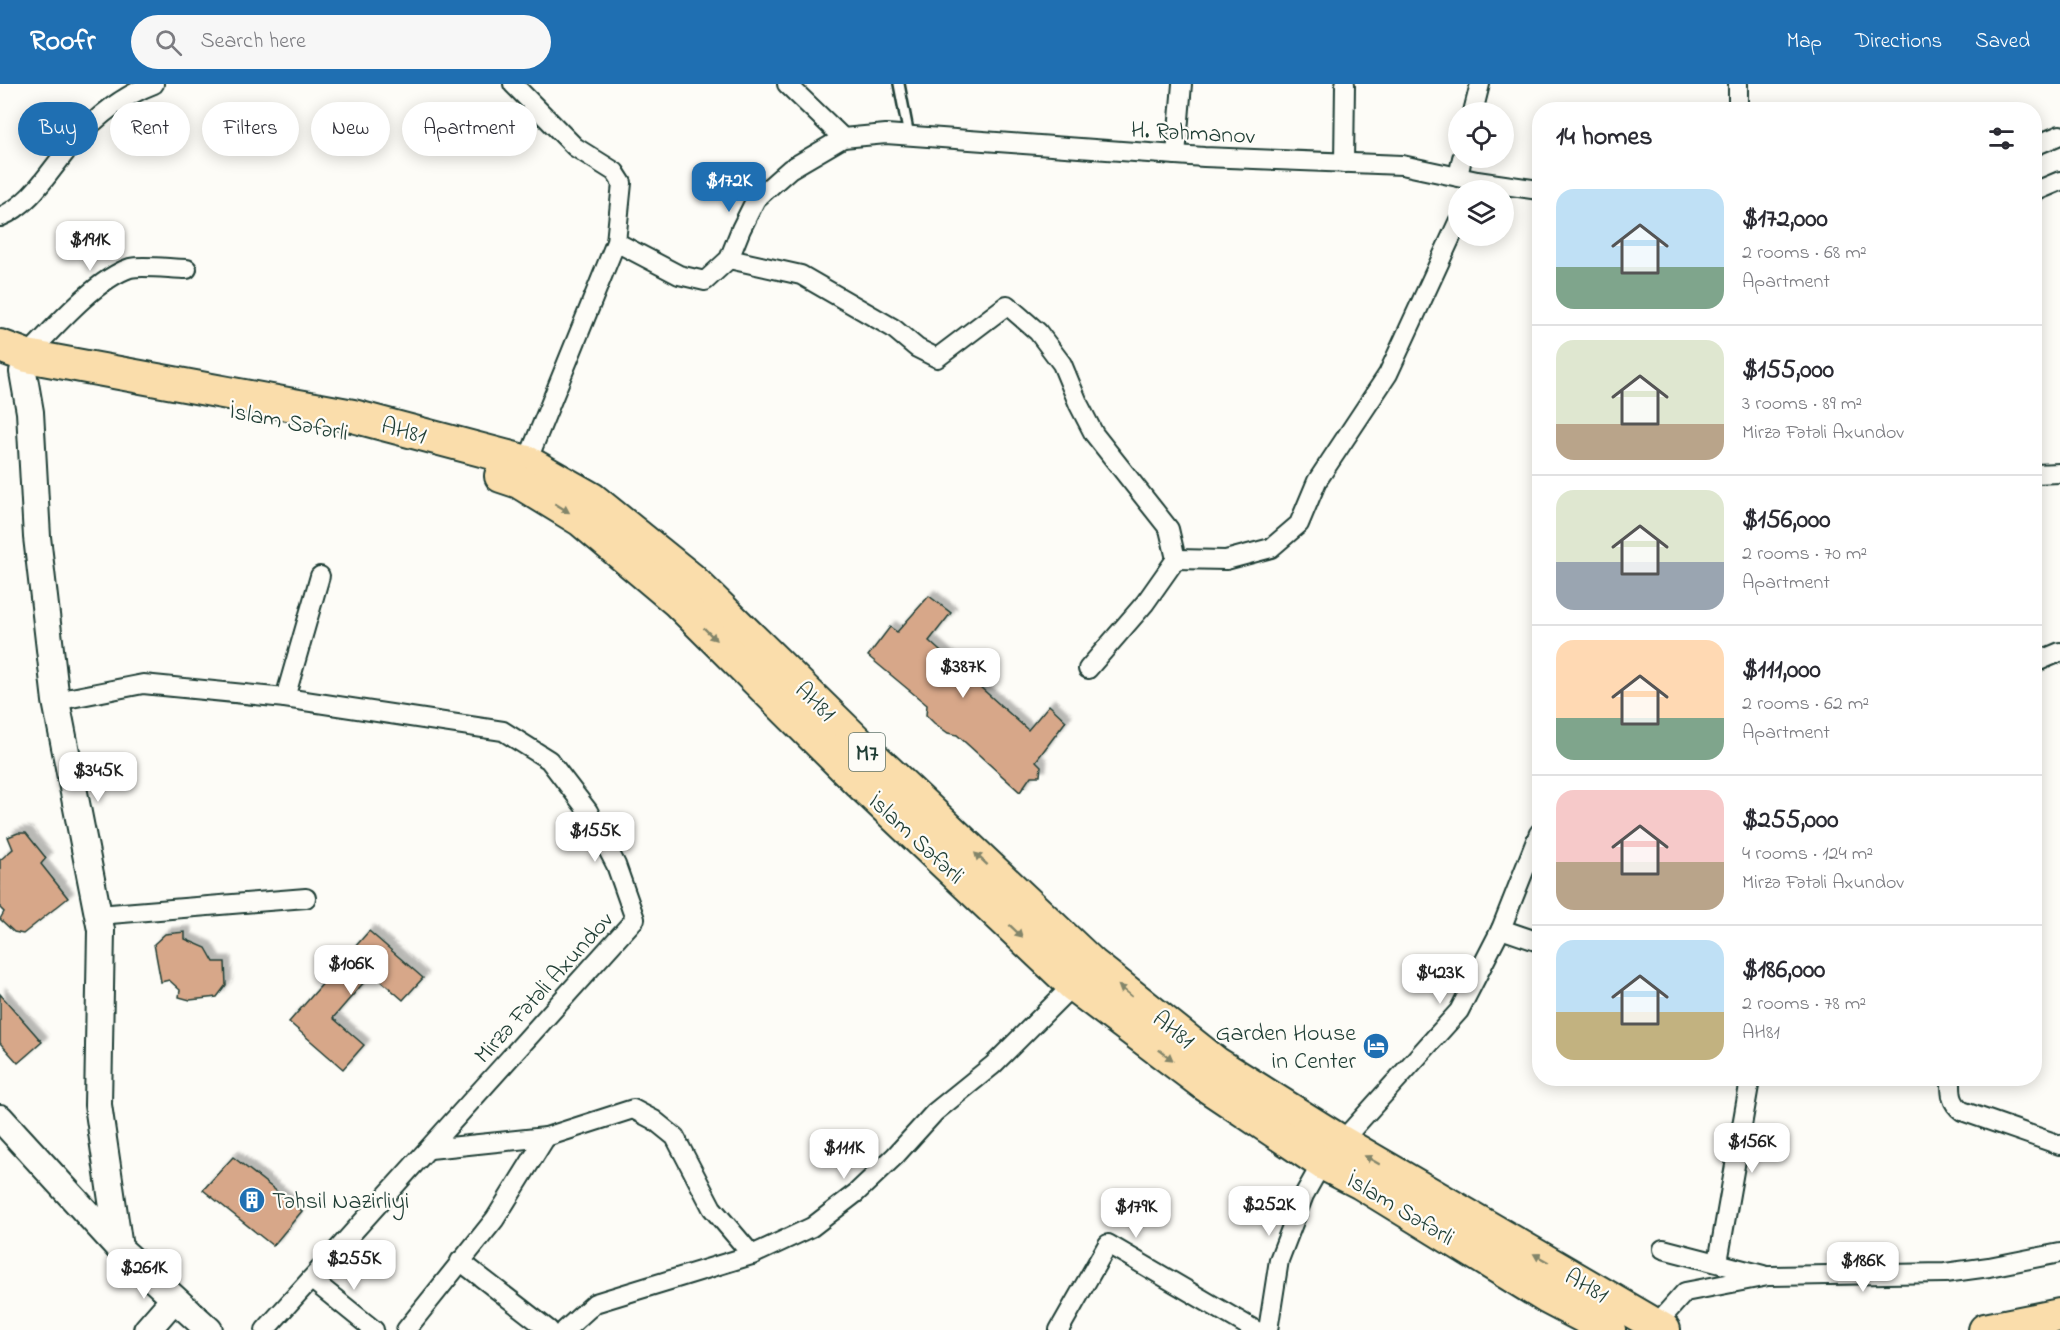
<!DOCTYPE html>
<meta charset="utf-8">
<style>
:root{--surface:#fff;--page:#f7f7f7;--text:#2b2b33;--muted:#7c7c81;--line:#e1e1e2;--accent:#1f6fb2}
body{margin:0;font-family:"Indie Flower",sans-serif;background:var(--page);color:var(--text);height:100vh;display:flex;flex-direction:column;font-size:22px;white-space:nowrap}
*{box-sizing:border-box;margin:0}
p{font-size:20px;color:var(--muted)}
.icon{flex:none;width:33px;height:33px;fill:none;stroke:currentColor;stroke-width:2;stroke-linecap:round;stroke-linejoin:round}
.map{position:relative;flex:1;overflow:hidden}
.side{position:absolute;left:1532px;top:18px;width:510px;height:984px;display:flex;flex-direction:column;background:var(--surface);border-radius:24px;box-shadow:0 3px 15px #0003}
.side>*{flex:none}
.hud{position:absolute;left:18px;top:18px;width:570px;height:54px;display:flex;gap:12px}
.controls{position:absolute;left:1448px;top:18px;display:grid;gap:12px}
.controls a{display:grid;place-items:center;width:66px;height:66px;border-radius:50%;background:var(--surface);box-shadow:0 3px 15px #0003;font-size:30px}
.price{position:absolute;translate:-50% -51px;padding:0 14px;border-radius:12px;background:#fff;color:#222;font-size:20px;line-height:39px;filter:drop-shadow(0 2px 3px #0008)}
.price::after{content:'';position:absolute;left:50%;top:36px;width:18px;height:14px;margin-left:-9px;background:inherit;clip-path:polygon(0 0,100% 0,50% 100%)}
.price.on{background:var(--accent);color:#fff}
ul{padding:0;list-style:none}
li{display:flex;align-items:center;gap:18px;height:150px;padding:0 24px}
li+li{border-top:2px solid var(--line)}
li span{display:grid;place-items:center;flex:none;width:168px;height:120px;border-radius:18px;color:#555}
li>.icon{margin-inline-start:auto}
span .icon{width:72px;height:72px;fill:#fffc;stroke-width:1}
li b{font-size:26px}
h2{display:flex;justify-content:space-between;align-items:center;height:72px;padding:0 24px;font-size:26px}
.tag{padding:0 21px;border-radius:27px;background:var(--surface);box-shadow:0 3px 15px #0003;font-size:21px;line-height:54px}
.tag.on{background:var(--accent);color:#fff}
header{display:flex;align-items:center;gap:36px;box-sizing:border-box;height:84px;padding:0 30px;background:var(--accent);color:#fff}
header strong{font-size:28px}
nav{display:flex;gap:33px;margin-inline-start:auto;font-size:21px}
.search{width:420px;height:54px;background:var(--page);display:flex;align-items:center;gap:15px;box-sizing:border-box;padding:0 21px;border-radius:33px;color:var(--muted);font-size:22px}
.map>svg:first-child{display:block}
</style>
<header>
<strong>Roofr</strong>
<div class="search"><svg class="icon" aria-label="search" viewBox="0 0 24 24"><circle cx="10" cy="10" r="6"/><path d="M15 15l6 6"/></svg>Search here</div>
<nav><a>Map</a><a>Directions</a><a>Saved</a></nav>
</header>
<div class="map">
<svg width="2060" height="1246" viewBox="0 0 2060 1246">
<defs>
<filter id="shadow"><feDropShadow dx="5.5" dy="-5.5" stdDeviation="1.5" flood-color="#0004"/></filter>
</defs>
<rect width="100%" height="100%" fill="#fdfcf7"/>
<filter id="ink" filterUnits="userSpaceOnUse"><feTurbulence type="fractalNoise" baseFrequency=".0167" numOctaves="2"/><feDisplacementMap in="SourceGraphic" scale="12" xChannelSelector="R" yChannelSelector="G"/><feConvolveMatrix kernelMatrix="1 2 1 2 8 2 1 2 1" color-interpolation-filters="sRGB"/></filter>
<g filter="url(#ink)">
<g fill="#d7a789" stroke="#1f3d34" stroke-width="1.5" filter="url(#shadow)">
<polygon points="929,512 951,529 929,557 1028,646 1049,621 1066,637 1036,677 1041,682 1040,692 1031,692 1020,708 957,651 948,649 934,639 926,631 927,621 868,572 890,543 897,548"/>
<polygon points="18,749 26,749 46,774 41,780 68,814 23,850 14,848 0,835 4,828 0,824 0,776 13,765 8,753"/>
<polygon points="369,847 423,894 403,916 372,889 333,934 364,961 343,985 289,938"/>
<polygon points="185,848 185,855 206,864 214,878 225,878 226,901 217,913 190,916 179,913 180,906 169,896 161,898 154,860 165,850"/>
<polygon points="0,910 42,958 18,979 0,959"/>
<polygon points="233,1073 302,1127 273,1162 203,1106"/>
</g>
<g fill="none" stroke-linecap="round" stroke-linejoin="round">
<defs>
<polyline id="service" points="899,0 909,52"/>
<g id="minor">
<polyline points="513,0 575,63 615,88 622,99 616,158 524,385"/>
<polyline points="787,0 843,54"/>
<polyline points="1738,26 1738,0"/>
<polyline points="1473,28 1480,0"/>
<polyline points="2034,62 2060,51"/>
<polyline points="1176,71 1182,0"/>
<polyline points="1344,79 1345,0"/>
<polyline points="1458,93 1462,74"/>
<polyline points="2034,108 2060,97"/>
<path d="M0 133C34 119 51 83 75 57 97 32 122 12 154 0"/>
<polyline points="616,158 679,191 705,197 729,175 741,145 756,115 790,85 843,54 886,50 1204,73 1402,81 1477,97 1539,106"/>
<polyline points="729,175 801,191 893,244 917,264 937,274 1007,221 1038,248 1062,280 1079,321 1094,350 1169,445 1176,475 1145,519 1088,585"/>
<path d="M27 272C52 246 96 195 130 184 142 181 173 185 187 185"/>
<polyline points="2034,390 2060,389"/>
<polyline points="1176,475 1226,476 1271,464 1299,440 1317,397 1388,290 1458,138"/>
<polyline points="2034,579 2060,568"/>
<polyline points="285,614 320,492"/>
<polyline points="56,617 143,600 285,614 503,647 549,676 588,727 616,781 635,835 265,1246"/>
<polyline points="98,831 306,814"/>
<polyline points="1501,845 1539,858"/>
<path d="M1951 994C1951 1008 1950 1018 1962 1027L2060 1061"/>
<polyline points="430,1065 546,1053 633,1025 654,1036 675,1053 712,1124 752,1171"/>
<polyline points="1663,1165 1763,1191"/>
<polyline points="460,1177 549,1246"/>
<polyline points="1718,1178 1750,996"/>
<polyline points="311,1195 374,1246"/>
<polyline points="1660,1236 1685,1208 1768,1192 1945,1189 1989,1183 2060,1169"/>
<polyline points="406,1246 495,1135 546,1053"/>
<polyline points="565,1246 595,1219 752,1171 812,1143 856,1109 895,1072 935,1028 993,981 1079,895"/>
<polyline points="1059,1246 1108,1160 1255,1246"/>
<polyline points="1268,1246 1279,1176 1304,1111 1322,1079 1459,927 1501,845 1539,749"/>
</g>
<g id="secondary">
<polyline points="27,272 23,288 30,328 37,453 56,617 101,846 98,1021 119,1164"/>
<polyline points="0,1034 119,1164 209,1246"/>
<polyline points="147,1246 174,1215"/>
</g>
<g id="trunk">
<polyline points="0,262 27,272 353,332 527,378 592,415 691,495 876,676 1092,880 1216,979 1340,1057 1664,1246"/>
<polyline points="501,392 519,398 581,436 677,517 859,698 1073,901 1204,1000 1322,1079 1361,1099 1548,1214 1609,1246"/>
<polyline points="1985,1246 2060,1231"/>
</g>
</defs>
<use href="#service" stroke="#1f3d34" stroke-width="14"/>
<use href="#minor" stroke="#1f3d34" stroke-width="22"/>
<use href="#secondary" stroke="#1f3d34" stroke-width="30"/>
<use href="#trunk" stroke="#1f3d34" stroke-width="36"/>
<use href="#service" stroke="#fdfcf7" stroke-width="9"/>
<use href="#minor" stroke="#fdfcf7" stroke-width="18"/>
<use href="#secondary" stroke="#fdfcf7" stroke-width="26"/>
<use href="#trunk" stroke="#faddab" stroke-width="32"/>
</g>
<defs><path id="oneway-solid" d="M-6-.8H1V-3.2L6.5 0L1 3.2V.8H-6Z" transform="scale(1.5)"/></defs>
<g fill="#82856a">
<use href="#oneway-solid" transform="translate(562 424) rotate(32)"/>
<use href="#oneway-solid" transform="translate(710 550) rotate(45)"/>
<use href="#oneway-solid" transform="translate(981 775) rotate(-137)"/>
<use href="#oneway-solid" transform="translate(1016 847) rotate(43)"/>
<use href="#oneway-solid" transform="translate(1125 907) rotate(-141)"/>
<use href="#oneway-solid" transform="translate(1166 971) rotate(37)"/>
<use href="#oneway-solid" transform="translate(1372 1076) rotate(-150)"/>
<use href="#oneway-solid" transform="translate(1541 1174) rotate(-150)"/>
</g>
</g>
<defs>
<symbol id="hotel-disc" viewBox="-11 -11 22 22"><circle r="9.5" fill="#1f6fb2" stroke="#fdfcf7"/><path d="M-6-4.5h1.5V1H6V5H4.5V3h-9V5H-6ZM-4 0a1.8 1.8 0 1 1 3.6 0ZM.5 0V-2.5h3Q6-2.5 6 0Z" fill="#fff"/></symbol>
<symbol id="building-disc" viewBox="-11 -11 22 22"><circle r="9.5" fill="#1f6fb2" stroke="#fdfcf7"/><path d="M-4-6H4V6H1V3H-1V6H-4ZM-2.5-4.3h1.7v1.8h-1.7ZM.8-4.3h1.7v1.8H.8ZM-2.5-1h1.7V.8h-1.7ZM.8-1h1.7V.8H.8Z" fill="#fff"/></symbol>
</defs>
<g fill-rule="evenodd">
<use href="#hotel-disc" x="1361" y="947" width="30" height="30"/>
<use href="#building-disc" x="237" y="1101" width="30" height="30"/>
</g>
<g text-anchor="middle" stroke-width="4.5" stroke-linejoin="round" paint-order="stroke">
<rect fill="#fdfcf7" stroke="#62766e" stroke-width="1.5" x="849" y="649" width="36" height="38" rx="4.5"/>
<g font-size="22" font-weight="bold" fill="#1f3d34">
<text x="867" y="676">M7</text>
</g>
<g font-size="24" fill="#1f3d34" stroke="#fdfcf7">
<text transform="translate(1193 48) rotate(3)" y="8">H. Rəhmanov</text>
<text transform="translate(289 337) rotate(11)" y="8">İslam Səfərli</text>
<text transform="translate(404 346) rotate(15)" y="8">AH81</text>
<text transform="translate(816 617) rotate(44)" y="8">AH81</text>
<text transform="translate(917 754) rotate(43)" y="8">İslam Səfərli</text>
<text transform="translate(543 903) rotate(-48)" y="8">Mirzə Fətəli Axundov</text>
<text transform="translate(1174 945) rotate(39)" y="8">AH81</text>
<text transform="translate(1401 1124) rotate(31)" y="8">İslam Səfərli</text>
<text transform="translate(1587 1201) rotate(30)" y="8">AH81</text>
</g>
<g font-size="24" fill="#1f3d34" stroke="#fdfcf7" text-anchor="end">
<text x="1356" y="956">Garden House<tspan x="1356" dy="28">in Center</tspan></text>
<text x="272" y="1124" text-anchor="start">Təhsil Nazirliyi</text>
</g>
</g>
</svg>
<div class="controls">
<a><svg class="icon" aria-label="locate" viewBox="0 0 24 24"><circle cx="12" cy="12" r="6"/><path d="M12 2v4M12 18v4M2 12h4M18 12h4"/></svg></a>
<a><svg class="icon" aria-label="layers" viewBox="0 0 24 24"><path d="M12 4l9 5-9 5-9-5zM3 14l9 5 9-5"/></svg></a>
</div>
<b class="price on" style="left:729px;top:129px">$172K</b>
<b class="price" style="left:90px;top:188px">$191K</b>
<b class="price" style="left:963px;top:615px">$387K</b>
<b class="price" style="left:98px;top:719px">$345K</b>
<b class="price" style="left:595px;top:779px">$155K</b>
<b class="price" style="left:351px;top:912px">$106K</b>
<b class="price" style="left:1440px;top:921px">$423K</b>
<b class="price" style="left:1752px;top:1090px">$156K</b>
<b class="price" style="left:844px;top:1096px">$111K</b>
<b class="price" style="left:1269px;top:1153px">$252K</b>
<b class="price" style="left:1136px;top:1155px">$179K</b>
<b class="price" style="left:354px;top:1207px">$255K</b>
<b class="price" style="left:1863px;top:1209px">$186K</b>
<b class="price" style="left:144px;top:1216px">$261K</b>
<div class="hud">
<a class="tag on">Buy</a>
<a class="tag">Rent</a>
<a class="tag">Filters</a>
<a class="tag">New</a>
<a class="tag">Apartment</a>
</div>
<section class="side">
<h2>14 homes<svg class="icon" aria-label="filters" viewBox="0 0 24 24"><path d="M4 7h16M4 17h16"/><circle cx="9" cy="7" r="2"/><circle cx="15" cy="17" r="2"/></svg></h2>
<ul>
<li><span style="background:linear-gradient(#bfe0f5 65%,#7fa58c 0)"><svg class="icon" aria-label="home" viewBox="0 0 24 24"><path d="M3 11l9-7 9 7M6 9v11h12V9"/></svg></span><div><b>$172,000</b><p>2 rooms · 68 m²</p><p>Apartment</p></div></li>
<li><span style="background:linear-gradient(#dfe7d0 70%,#b9a48a 0)"><svg class="icon" aria-label="home" viewBox="0 0 24 24"><path d="M3 11l9-7 9 7M6 9v11h12V9"/></svg></span><div><b>$155,000</b><p>3 rooms · 89 m²</p><p>Mirzə Fətəli Axundov</p></div></li>
<li><span style="background:linear-gradient(#dfe7d0 60%,#9aa5b1 0)"><svg class="icon" aria-label="home" viewBox="0 0 24 24"><path d="M3 11l9-7 9 7M6 9v11h12V9"/></svg></span><div><b>$156,000</b><p>2 rooms · 70 m²</p><p>Apartment</p></div></li>
<li><span style="background:linear-gradient(#ffd9b3 65%,#7fa58c 0)"><svg class="icon" aria-label="home" viewBox="0 0 24 24"><path d="M3 11l9-7 9 7M6 9v11h12V9"/></svg></span><div><b>$111,000</b><p>2 rooms · 62 m²</p><p>Apartment</p></div></li>
<li><span style="background:linear-gradient(#f6c9c9 60%,#b9a48a 0)"><svg class="icon" aria-label="home" viewBox="0 0 24 24"><path d="M3 11l9-7 9 7M6 9v11h12V9"/></svg></span><div><b>$255,000</b><p>4 rooms · 124 m²</p><p>Mirzə Fətəli Axundov</p></div></li>
<li><span style="background:linear-gradient(#bfe0f5 60%,#c2b280 0)"><svg class="icon" aria-label="home" viewBox="0 0 24 24"><path d="M3 11l9-7 9 7M6 9v11h12V9"/></svg></span><div><b>$186,000</b><p>2 rooms · 78 m²</p><p>AH81</p></div></li>
</ul>
</section>
</div>
